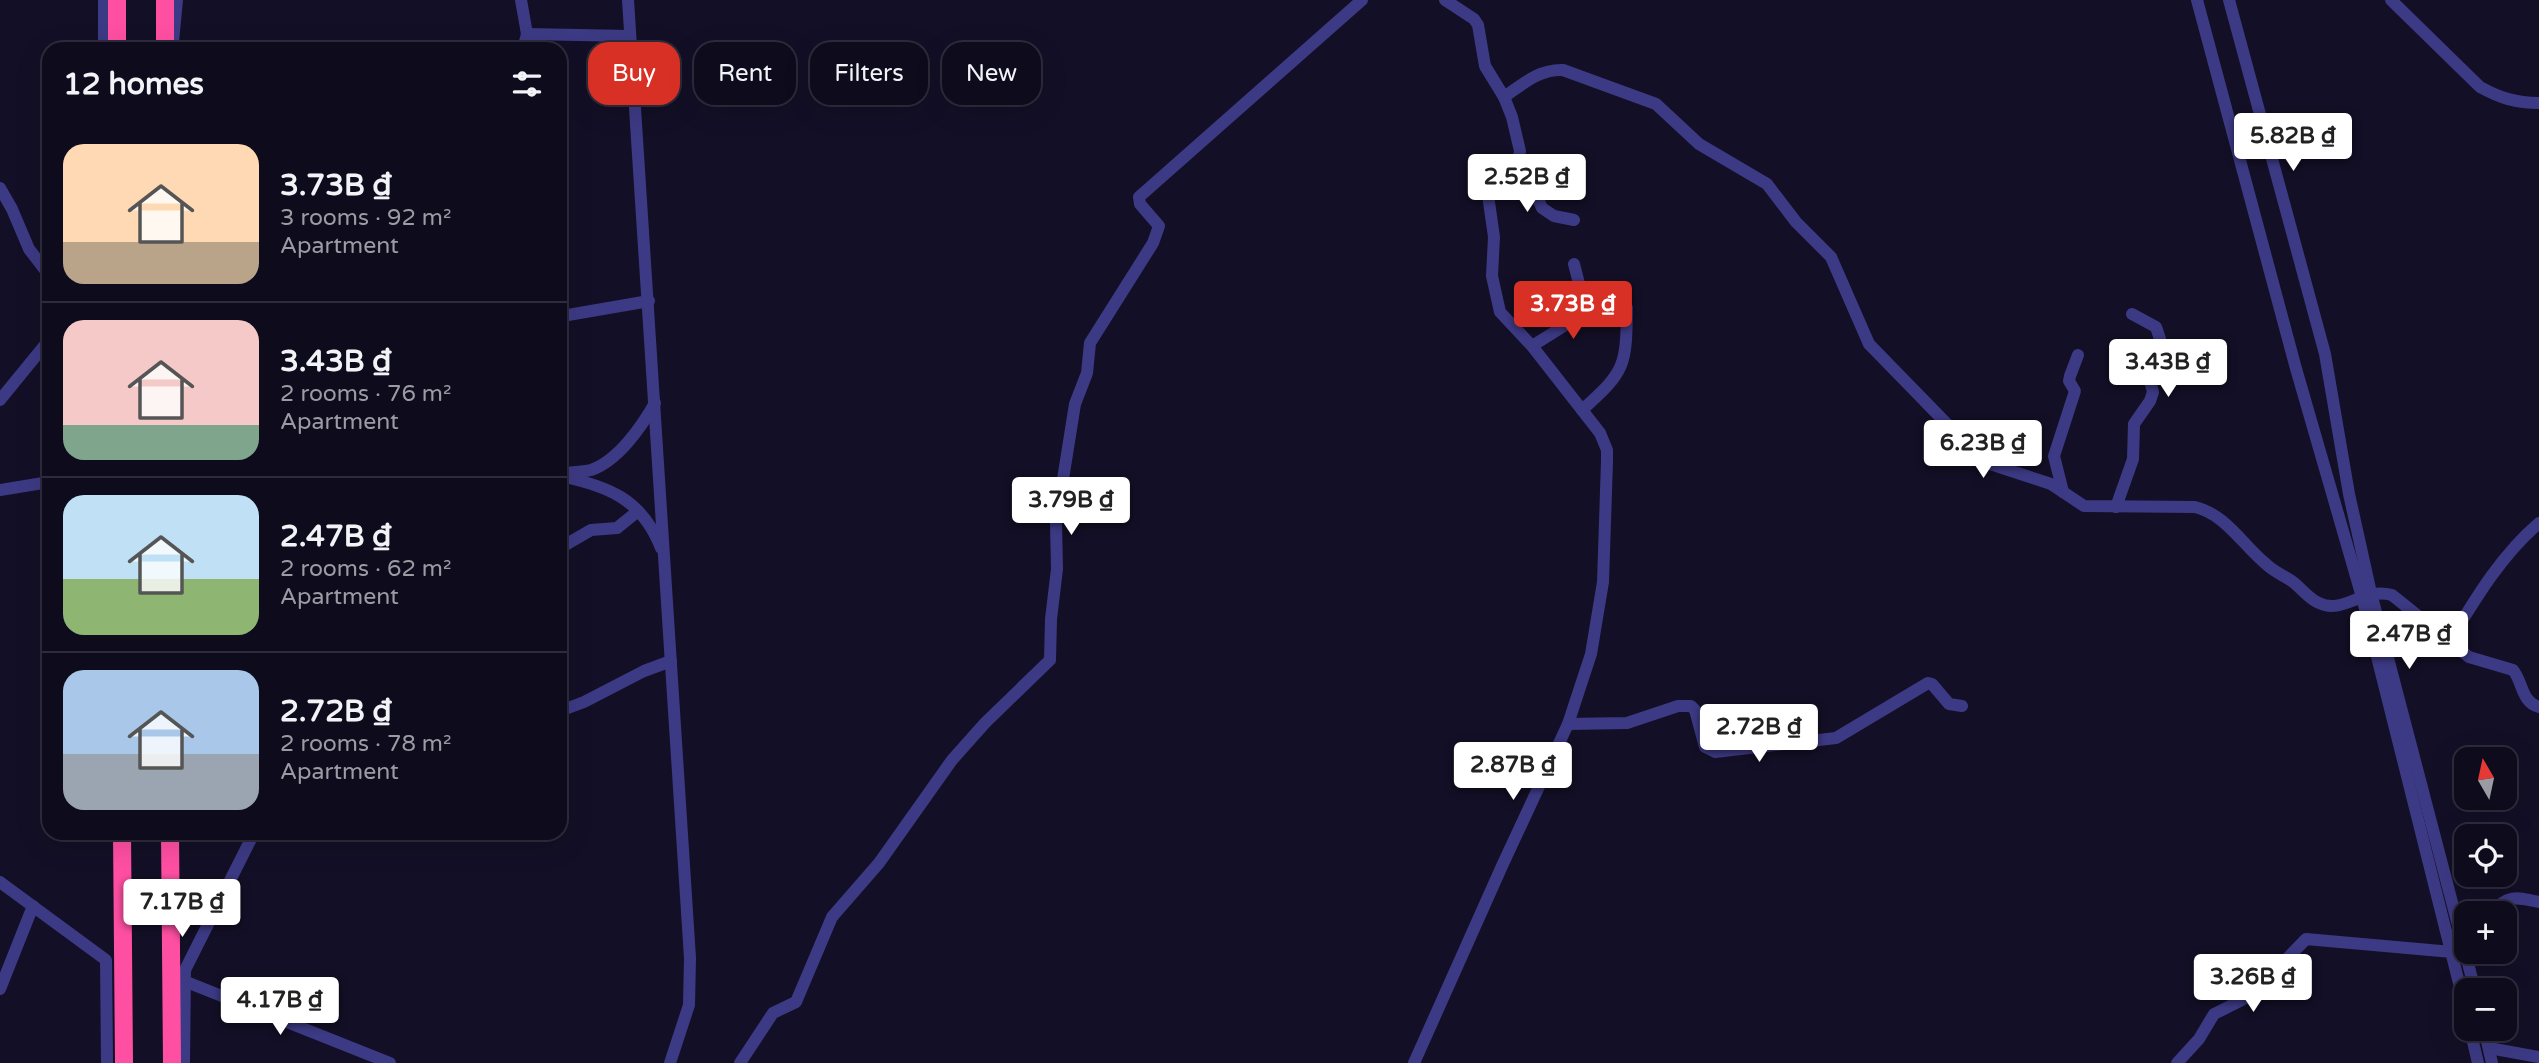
<!DOCTYPE html>
<meta charset="utf-8">
<style>
:root{--surface:#0e0b1c;--page:#171425;--text:#f1f3f6;--muted:#9b9ba3;--line:#2e2b3b;--accent:#d93025}
body{margin:0;font-family:"Varela Round",sans-serif;background:var(--page);color:var(--text);height:100vh;display:flex;flex-direction:column;font-size:26px;white-space:nowrap}
*{box-sizing:border-box;margin:0}
p{font-size:23px;color:var(--muted)}
.icon{flex:none;width:38px;height:38px;fill:none;stroke:currentColor;stroke-width:2;stroke-linecap:round;stroke-linejoin:round}
.map{position:relative;flex:1;overflow:hidden}
.sheet{position:absolute;left:42px;top:42px;width:525px;height:798px;display:flex;flex-direction:column;background:var(--surface);border-radius:21px;box-shadow:0 7px 28px #0002,0 0 0 2px var(--line)}
.sheet>*{flex:none}
.guide{position:absolute;left:588px;top:42px;width:665px;height:63px;display:flex;gap:14px}
.needle{width:46px;rotate:351deg}
.buttons{position:absolute;left:2454px;top:747px;display:grid;gap:14px}
.buttons a{display:grid;place-items:center;width:63px;height:63px;border-radius:14px;background:var(--surface);box-shadow:0 7px 28px #0002,0 0 0 2px var(--line);font-size:35px}
.price{position:absolute;translate:-50% -60px;padding:0 16px;border-radius:7px;background:#fff;color:#222;font-size:23px;line-height:46px;filter:drop-shadow(0 2px 4px #0008)}
.price::after{content:'';position:absolute;left:50%;top:42px;width:21px;height:16px;margin-left:-10px;background:inherit;clip-path:polygon(0 0,100% 0,50% 100%)}
.price.on{background:var(--accent);color:#fff}
ul{padding:0;list-style:none}
li{display:flex;align-items:center;gap:21px;height:175px;padding:0 21px}
li+li{border-top:2px solid var(--line)}
li span{display:grid;place-items:center;flex:none;width:196px;height:140px;border-radius:21px;color:#555}
li>.icon{margin-inline-start:auto}
span .icon{width:84px;height:84px;fill:#fffc;stroke-width:1}
li b{font-size:30px}
h2{display:flex;justify-content:space-between;align-items:center;height:84px;padding:0 21px;font-size:30px}
.chip{padding:0 24px;border-radius:21px;background:var(--surface);box-shadow:0 7px 28px #0002,0 0 0 2px var(--line);font-size:24px;line-height:63px}
.chip.on{background:var(--accent);color:#fff}
.map>svg:first-child{display:block}
</style>
<div class="map">
<svg width="2539" height="1063" viewBox="0 0 2539 1063">
<rect width="100%" height="100%" fill="#130f26"/>
<g fill="none" stroke-linecap="round" stroke-linejoin="round">
<g stroke="#3d3a85" stroke-width="12">
<polyline points="104,0 104,49"/>
<polyline points="521,0 527,34 523,49"/>
<polyline points="628,0 690,958 689,1005 670,1063"/>
<polyline points="2197,0 2295,365 2362,597 2466,1011"/>
<polyline points="2229,0 2325,354 2349,494 2371,593 2475,990"/>
<path d="M2391 0 2480 87C2500 98 2516 103 2539 103"/>
<polyline points="527,34 630,36"/>
<polyline points="173,42 177,0"/>
<path d="M1504 97C1523 84 1539 69 1563 70L1656 104 1699 144 1767 184 1796 222 1831 257 1869 344 1984 462 2051 484 2084 506 2195 507C2225 514 2243 545 2266 564 2274 572 2285 576 2293 582 2302 589 2309 599 2319 603 2343 615 2362 587 2392 595L2469 657 2513 670C2523 682 2521 702 2539 707"/>
<polyline points="1519,157 1542,208 1554,216 1574,220"/>
<polyline points="0,188 12,209 29,249 49,275"/>
<polyline points="560,320 568,315 649,301"/>
<polyline points="1532,346 1583,314 1584,303 1574,264"/>
<polyline points="0,400 49,340"/>
<path d="M1582 410C1626 371 1626 366 1627 308"/>
<path d="M564 473C573 472 583 472 591 470 618 461 642 426 655 403"/>
<path d="M560 476C608 486 642 499 661 548"/>
<polyline points="0,490 49,482"/>
<polyline points="2063,492 2054,456 2075,391 2069,381 2070,376 2078,355"/>
<polyline points="2116,507 2133,459 2134,424 2150,401 2153,392 2146,366 2160,339 2156,327 2132,314"/>
<polyline points="560,548 591,530 617,528 638,511"/>
<path d="M2449 642C2474 601 2501 555 2539 523"/>
<polyline points="560,711 584,702 644,671 671,661"/>
<polyline points="1568,724 1627,723 1678,706 1691,706 1695,710 1705,747 1715,752 1836,738 1928,683 1932,684 1949,704 1962,706"/>
<polyline points="0,882 106,960 107,1063"/>
<path d="M2492 914C2506 894 2517 897 2539 902"/>
<polyline points="184,981 390,1063"/>
<polyline points="0,989 33,906"/>
<polyline points="2470,1029 2478,1063"/>
<polyline points="2484,1029 2492,1063"/>
<polyline points="2489,1048 2539,1057"/>
<polyline points="184,1063 185,970 254,833"/>
<polyline points="740,1063 773,1013 796,1002 832,917 879,863 952,760 985,723 1050,660 1051,619 1057,569 1056,523 1075,404 1087,373 1090,343 1153,243 1159,226 1140,204 1139,197 1362,0"/>
<polyline points="1414,1063 1502,866 1568,724 1591,654 1603,582 1607,461 1607,450 1600,433 1532,346 1500,312 1492,276 1494,237 1487,188 1488,181 1493,175 1516,162 1519,157 1520,151 1512,117 1504,97 1485,66 1478,25 1474,19 1445,0"/>
<polyline points="2177,1063 2199,1039 2214,1014 2252,995 2306,939 2452,952 2459,949"/>
</g>
<g stroke="#ff4fa3" stroke-width="18">
<polyline points="117,0 117,49"/>
<polyline points="165,0 165,49"/>
<polyline points="122,833 124,1063"/>
<polyline points="170,833 172,1063"/>
</g>
</g>
</svg>
<div class="buttons">
<a><svg class="needle" viewBox="-14 -14 28 28"><path d="M0-13l5 13h-10z" fill="#e53935"/><path d="M0 13l5-13h-10z" fill="#9b9ba3"/></svg></a>
<a><svg class="icon" aria-label="locate" viewBox="0 0 24 24"><circle cx="12" cy="12" r="6"/><path d="M12 2v4M12 18v4M2 12h4M18 12h4"/></svg></a>
<a>+</a>
<a>−</a>
</div>
<b class="price" style="left:2293px;top:173px">5.82B ₫</b>
<b class="price" style="left:1527px;top:214px">2.52B ₫</b>
<b class="price on" style="left:1573px;top:341px">3.73B ₫</b>
<b class="price" style="left:2168px;top:399px">3.43B ₫</b>
<b class="price" style="left:1983px;top:480px">6.23B ₫</b>
<b class="price" style="left:1071px;top:537px">3.79B ₫</b>
<b class="price" style="left:2409px;top:671px">2.47B ₫</b>
<b class="price" style="left:1759px;top:764px">2.72B ₫</b>
<b class="price" style="left:1513px;top:802px">2.87B ₫</b>
<b class="price" style="left:182px;top:939px">7.17B ₫</b>
<b class="price" style="left:2253px;top:1014px">3.26B ₫</b>
<b class="price" style="left:280px;top:1037px">4.17B ₫</b>
<div class="guide">
<a class="chip on">Buy</a>
<a class="chip">Rent</a>
<a class="chip">Filters</a>
<a class="chip">New</a>
</div>
<section class="sheet">
<h2>12 homes<svg class="icon" aria-label="filters" viewBox="0 0 24 24"><path d="M4 7h16M4 17h16"/><circle cx="9" cy="7" r="2"/><circle cx="15" cy="17" r="2"/></svg></h2>
<ul>
<li><span style="background:linear-gradient(#ffd9b3 70%,#b9a48a 0)"><svg class="icon" aria-label="home" viewBox="0 0 24 24"><path d="M3 11l9-7 9 7M6 9v11h12V9"/></svg></span><div><b>3.73B ₫</b><p>3 rooms · 92 m²</p><p>Apartment</p></div></li>
<li><span style="background:linear-gradient(#f6c9c9 75%,#7fa58c 0)"><svg class="icon" aria-label="home" viewBox="0 0 24 24"><path d="M3 11l9-7 9 7M6 9v11h12V9"/></svg></span><div><b>3.43B ₫</b><p>2 rooms · 76 m²</p><p>Apartment</p></div></li>
<li><span style="background:linear-gradient(#bfe0f5 60%,#8fb573 0)"><svg class="icon" aria-label="home" viewBox="0 0 24 24"><path d="M3 11l9-7 9 7M6 9v11h12V9"/></svg></span><div><b>2.47B ₫</b><p>2 rooms · 62 m²</p><p>Apartment</p></div></li>
<li><span style="background:linear-gradient(#a9c7e8 60%,#9aa5b1 0)"><svg class="icon" aria-label="home" viewBox="0 0 24 24"><path d="M3 11l9-7 9 7M6 9v11h12V9"/></svg></span><div><b>2.72B ₫</b><p>2 rooms · 78 m²</p><p>Apartment</p></div></li>
</ul>
</section>
</div>
